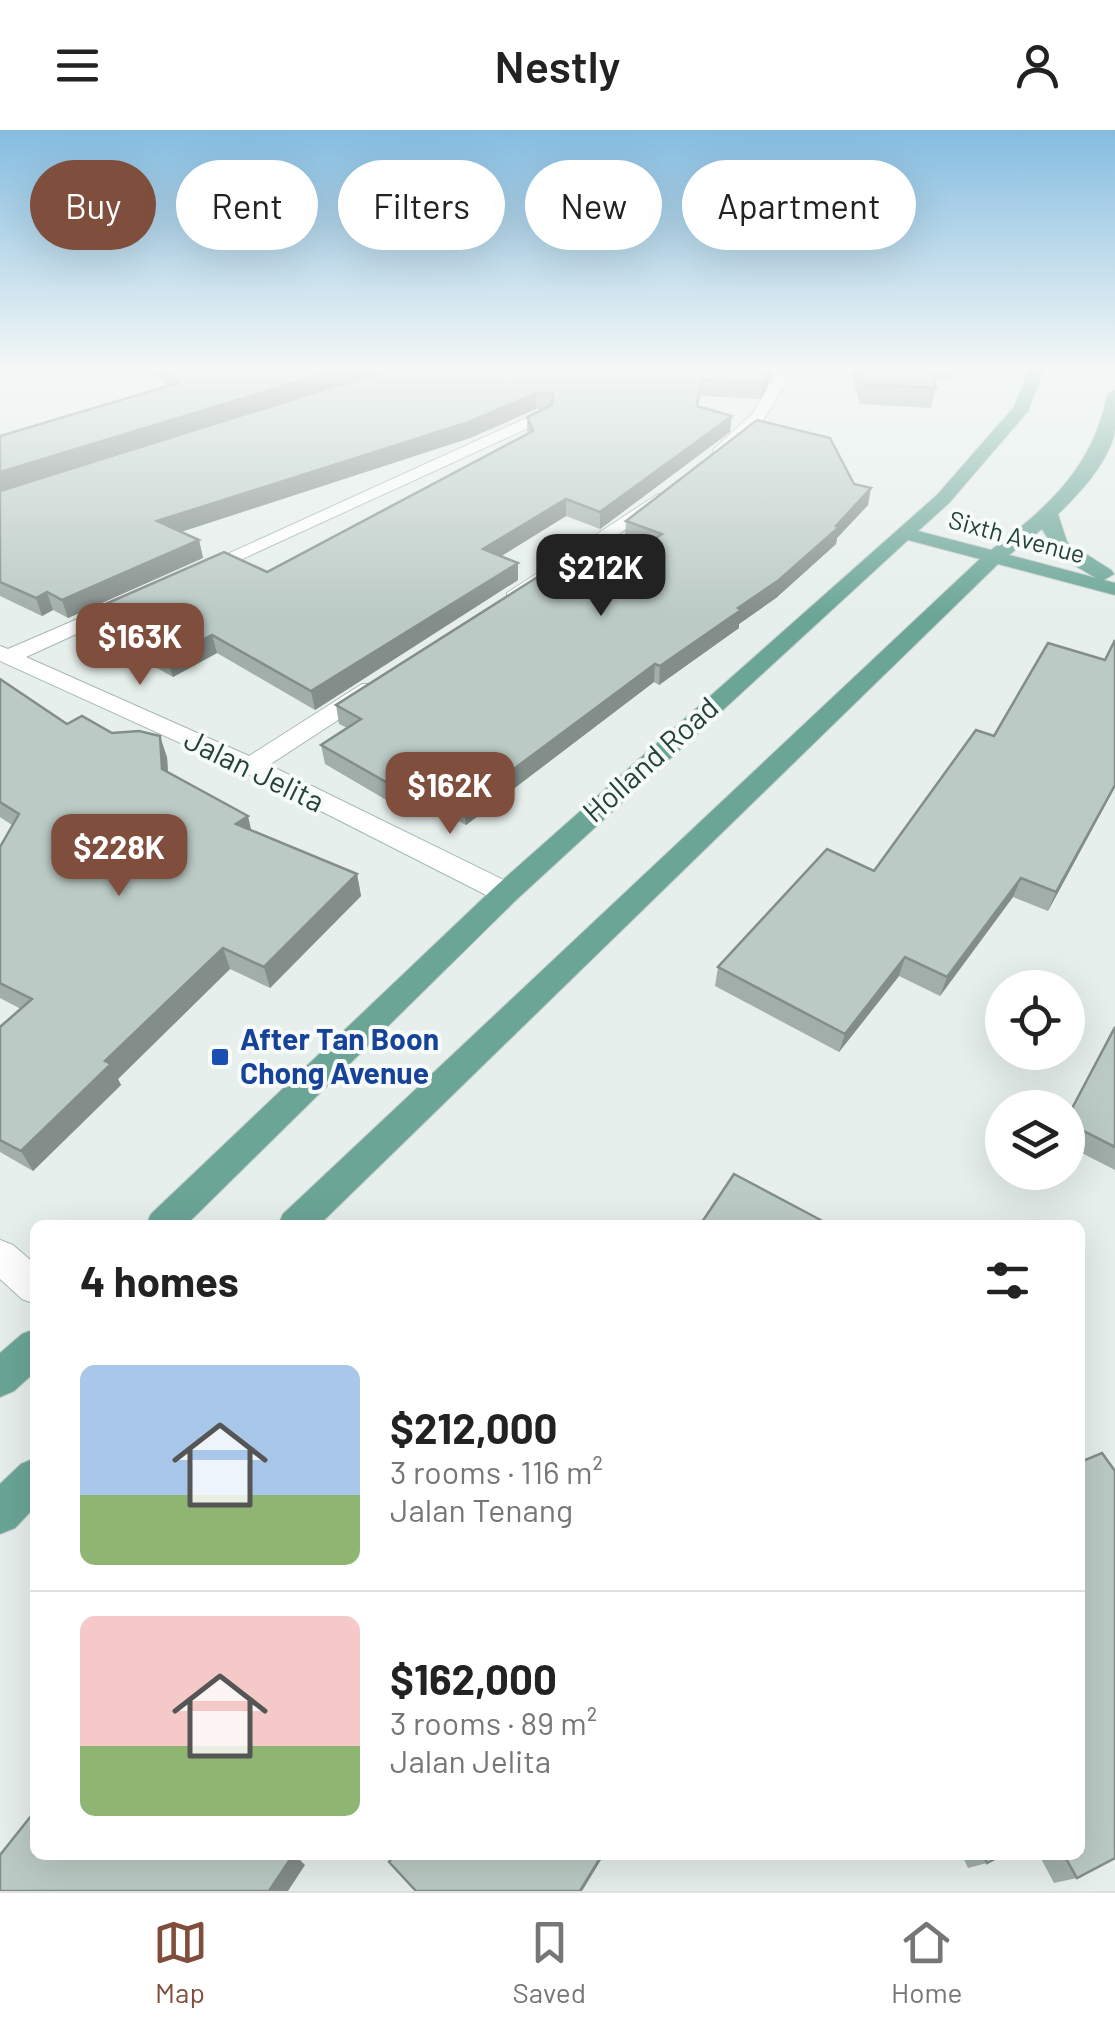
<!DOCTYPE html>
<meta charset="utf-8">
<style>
:root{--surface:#fff;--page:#f6f6f6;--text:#222;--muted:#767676;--line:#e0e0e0;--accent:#804e3d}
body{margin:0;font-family:Barlow,sans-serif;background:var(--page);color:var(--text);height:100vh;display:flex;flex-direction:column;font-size:38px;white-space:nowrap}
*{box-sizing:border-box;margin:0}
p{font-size:32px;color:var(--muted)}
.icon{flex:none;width:55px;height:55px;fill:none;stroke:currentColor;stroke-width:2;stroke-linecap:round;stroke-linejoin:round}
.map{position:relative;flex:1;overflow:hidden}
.details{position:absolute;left:30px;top:1090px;width:1055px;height:640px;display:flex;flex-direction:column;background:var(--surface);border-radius:15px;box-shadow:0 10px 40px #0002}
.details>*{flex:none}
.top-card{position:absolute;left:30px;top:30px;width:1055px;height:90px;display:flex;gap:20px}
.tools{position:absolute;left:985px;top:840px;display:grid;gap:20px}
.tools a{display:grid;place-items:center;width:100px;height:100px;border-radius:50%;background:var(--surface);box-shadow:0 10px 40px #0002;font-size:50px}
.price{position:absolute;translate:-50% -85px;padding:0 22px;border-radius:20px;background:var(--accent);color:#fff;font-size:32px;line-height:65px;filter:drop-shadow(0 2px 5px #0008)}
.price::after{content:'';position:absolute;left:50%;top:60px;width:30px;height:22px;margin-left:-15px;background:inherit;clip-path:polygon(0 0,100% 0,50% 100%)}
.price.selected{background:#222;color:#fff}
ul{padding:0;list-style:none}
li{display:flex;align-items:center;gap:30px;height:250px;padding:0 50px}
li+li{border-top:2px solid var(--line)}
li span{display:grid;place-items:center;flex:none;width:280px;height:200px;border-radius:15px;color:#555}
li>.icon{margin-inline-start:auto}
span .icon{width:120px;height:120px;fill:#fffc;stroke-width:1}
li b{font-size:42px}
h2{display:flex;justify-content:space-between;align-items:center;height:120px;padding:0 50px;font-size:42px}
.tag{padding:0 35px;border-radius:45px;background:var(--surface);box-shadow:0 10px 40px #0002;font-size:35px;line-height:90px}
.tag.selected{background:var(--accent);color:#fff}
header{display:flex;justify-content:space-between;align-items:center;height:130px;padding:0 50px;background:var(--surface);font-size:45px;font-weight:600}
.tabs{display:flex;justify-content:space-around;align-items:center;height:140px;border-top:2px solid var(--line);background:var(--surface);font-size:28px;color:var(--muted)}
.tabs a{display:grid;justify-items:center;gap:5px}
.tabs .selected{color:var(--accent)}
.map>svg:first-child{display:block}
</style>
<header><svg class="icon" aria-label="menu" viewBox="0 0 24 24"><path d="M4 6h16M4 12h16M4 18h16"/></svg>Nestly<svg class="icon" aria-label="person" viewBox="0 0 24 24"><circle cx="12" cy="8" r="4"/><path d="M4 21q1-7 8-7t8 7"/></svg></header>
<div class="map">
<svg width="1115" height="1761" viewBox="0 0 1115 1761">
<rect width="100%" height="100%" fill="#e6efeb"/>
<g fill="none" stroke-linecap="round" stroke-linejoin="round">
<defs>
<g id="minor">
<polygon points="779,239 794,239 764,289 725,328 713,328 713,320 753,283"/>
<polygon points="544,280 552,285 550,288 205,446 198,448 188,442"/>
<polygon points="658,364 664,365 664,373 521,471 507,471 507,463"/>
<polygon points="124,469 134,475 131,479 26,527 249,626 362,554 378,554 381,559 378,564 269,635 516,756 520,763 516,770 496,770 242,641 0,531 0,516 8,519"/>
<polygon points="0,1110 13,1115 35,1134 35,1174 22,1169 0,1149"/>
</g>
<g id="major">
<path d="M1029 239H1044L1028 281 949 373 918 401 991 420C1047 379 1094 336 1107 265L1115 260C1115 273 1115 287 1115 300 1110 331 1080 363 1058 384L1067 412 1111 440 1114 444 1104 450 1115 453V465L998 434 319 1095H278L283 1084 980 429 908 410 516 770 186 1095H146L151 1084 496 756 937 365 1014 277ZM1042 399 1060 427 1096 448 1009 425Z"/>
<polygon points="35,1199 35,1242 14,1261 0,1267 0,1223 22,1204"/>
<polygon points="35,1328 35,1377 15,1398 0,1404 0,1354 21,1334"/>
</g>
</defs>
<use href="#minor" stroke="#a8b8b2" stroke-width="2"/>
<use href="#major" stroke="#c2cac8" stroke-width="2"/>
<use href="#minor" fill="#fff" fill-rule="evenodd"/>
<use href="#major" fill="#6aa596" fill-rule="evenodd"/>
</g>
<g fill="#a1aea9">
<polygon points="150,240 775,240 761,269 700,266 698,276 730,302 600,399 566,386 501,426 518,433 518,450 315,580 217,523 173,547 91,501 85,483 267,442 527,304 527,287 544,279 536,279 470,308 181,402 199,410 203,428 68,488 53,480 42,486 0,466 0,306 167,256"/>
<polygon points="850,240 956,240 950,249 933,248 936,258 931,278 860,274"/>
<polygon points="854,354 868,375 837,408 836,414 776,468 739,494 739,498 659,555 654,552 466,695 402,661 388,671 325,634 321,615 347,598 339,594 336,575 577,456 644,415 625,408 626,391"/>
<polygon points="0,549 67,594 112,603 167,627 168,642 251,700 357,744 361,766 270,858 230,839 118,949 121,955 33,1041 0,1022 0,897 21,879 0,868 0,717 12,695 0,687"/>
<polygon points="1115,657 1048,781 1013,767 940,866 899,846 839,922 715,856 718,837 874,741"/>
<polygon points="1115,896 1115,1040 1068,1016 1068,984"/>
<polygon points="962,1725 1002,1725 987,1733 968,1738"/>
<polygon points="1039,1725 1080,1725 1077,1748 1054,1753"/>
</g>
<g fill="#838d89">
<polygon points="336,240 388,240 0,361 0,342"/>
<polygon points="770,240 775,240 761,269 763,253"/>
<polygon points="536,263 536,279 470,308 162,408 157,391"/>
<polygon points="732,286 730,302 600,399 600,382"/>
<polygon points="871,358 868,375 837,408 836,414 776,468 739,494 739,498 659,555 660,536 738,478 836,396"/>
<polygon points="566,369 566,386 484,437 483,419"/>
<polygon points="199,410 203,428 68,488 62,470"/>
<polygon points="518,433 518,450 315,580 311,561"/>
<polygon points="47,462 53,480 42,486 36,468"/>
<polygon points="212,505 217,523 173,547 167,529"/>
<polygon points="655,534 654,552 466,695 464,676"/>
<polygon points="160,606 167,627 169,661 162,639"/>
<polygon points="399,642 402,661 388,671 386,652"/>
<polygon points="1115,655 1115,657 1048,781 1056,762"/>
<polygon points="248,686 253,708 236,694"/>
<polygon points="357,744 361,766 270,858 264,837"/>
<polygon points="1021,748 1013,767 940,866 947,847"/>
<polygon points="223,818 230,839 118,949 121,955 33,1041 21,1021 105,931"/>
<polygon points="905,827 899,846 839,922 845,904"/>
<polygon points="288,1725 295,1725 305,1735 288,1761 269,1761"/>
<polygon points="602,1725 604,1725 582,1761 580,1761"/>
</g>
<g fill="#bbcac4" stroke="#838d89" stroke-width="2.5">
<polygon points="163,240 336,240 0,342 0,306 178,253"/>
<polygon points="387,240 770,240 763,253 701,250 697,276 732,286 600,382 566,369 483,419 518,433 311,561 212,505 167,529 85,483 224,422 267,442 533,301 527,287 552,275 553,264 536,263 469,292 157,391 199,410 62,470 47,462 36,468 0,452 0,361"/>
<polygon points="860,240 931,240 936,258 864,254"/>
<polygon points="757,290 830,308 854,354 871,358 836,396 839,397 779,450 738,478 741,480 660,536 655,534 464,676 399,642 386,652 321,615 361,589 336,575 544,443 577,456 662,404 626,391"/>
<polygon points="1115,510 1115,655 1056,762 1021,748 947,847 905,827 845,904 718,837 827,719 874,741 976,600 994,606 1048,513 1105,530"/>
<polygon points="0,549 67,594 82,586 112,603 139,601 160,606 162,639 248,686 236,694 357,744 264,837 223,818 105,931 111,934 21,1021 0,1010 0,897 32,869 0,853 0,717 19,684 0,672"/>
<polygon points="1115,897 1115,1017 1068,993 1068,986"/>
<polygon points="734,1044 830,1095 700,1095"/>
<polygon points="1102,1323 1115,1341 1115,1728 1077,1748 1064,1725 1080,1725 1080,1332"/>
<polygon points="35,1681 35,1725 288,1725 291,1728 269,1761 0,1761 0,1725"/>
<polygon points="394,1725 602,1725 580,1761 416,1761 389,1732"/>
<polygon points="983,1725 1002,1725 987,1733"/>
</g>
<linearGradient id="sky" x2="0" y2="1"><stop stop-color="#84bce0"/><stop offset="0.49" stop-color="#f4f8f6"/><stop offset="1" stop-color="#f4f8f6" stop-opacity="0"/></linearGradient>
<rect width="1115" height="486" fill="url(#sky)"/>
<rect fill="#1a4fb4" stroke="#f7fbf9" stroke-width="4" x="210" y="917" width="20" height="20" rx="5"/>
<g text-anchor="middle" stroke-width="8" stroke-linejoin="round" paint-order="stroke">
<g font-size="25" fill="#24423a" stroke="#f7fbf9">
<text transform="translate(1017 407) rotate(15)" y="9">Sixth Avenue</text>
</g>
<g font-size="30" fill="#24423a" stroke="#f7fbf9">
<text transform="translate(651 630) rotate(-42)" y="10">Holland Road</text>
<text transform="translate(254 641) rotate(26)" y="10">Jalan Jelita</text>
</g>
<g font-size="30" font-weight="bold" fill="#164399" stroke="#f7fbf9" text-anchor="start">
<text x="240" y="920">After Tan Boon<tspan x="240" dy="34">Chong Avenue</tspan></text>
</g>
</g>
</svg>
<div class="tools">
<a><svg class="icon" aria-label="locate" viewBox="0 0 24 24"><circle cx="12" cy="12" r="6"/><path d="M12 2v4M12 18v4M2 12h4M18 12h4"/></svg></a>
<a><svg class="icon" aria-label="layers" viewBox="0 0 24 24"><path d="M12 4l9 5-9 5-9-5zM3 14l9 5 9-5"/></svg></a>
</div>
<b class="price selected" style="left:601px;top:489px">$212K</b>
<b class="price" style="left:140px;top:558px">$163K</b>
<b class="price" style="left:450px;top:707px">$162K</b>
<b class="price" style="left:119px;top:769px">$228K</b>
<div class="top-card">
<a class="tag selected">Buy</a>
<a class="tag">Rent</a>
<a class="tag">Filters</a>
<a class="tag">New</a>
<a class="tag">Apartment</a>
</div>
<section class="details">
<h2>4 homes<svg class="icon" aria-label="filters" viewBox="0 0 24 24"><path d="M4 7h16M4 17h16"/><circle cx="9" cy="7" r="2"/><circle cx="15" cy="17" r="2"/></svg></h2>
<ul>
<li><span style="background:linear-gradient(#a9c7e8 65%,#8fb573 0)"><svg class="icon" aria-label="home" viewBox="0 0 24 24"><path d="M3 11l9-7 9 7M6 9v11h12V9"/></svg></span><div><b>$212,000</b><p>3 rooms · 116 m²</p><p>Jalan Tenang</p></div></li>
<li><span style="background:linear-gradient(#f6c9c9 65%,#8fb573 0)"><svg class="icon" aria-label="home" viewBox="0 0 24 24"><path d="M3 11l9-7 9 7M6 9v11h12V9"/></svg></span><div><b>$162,000</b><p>3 rooms · 89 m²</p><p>Jalan Jelita</p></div></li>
</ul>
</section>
</div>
<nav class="tabs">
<a class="selected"><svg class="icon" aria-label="map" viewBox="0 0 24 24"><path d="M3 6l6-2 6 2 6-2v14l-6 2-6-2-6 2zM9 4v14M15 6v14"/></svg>Map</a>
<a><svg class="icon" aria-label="saved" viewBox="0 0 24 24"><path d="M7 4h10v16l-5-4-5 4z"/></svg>Saved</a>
<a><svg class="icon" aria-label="home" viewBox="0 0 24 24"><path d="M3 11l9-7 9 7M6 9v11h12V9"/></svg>Home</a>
</nav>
